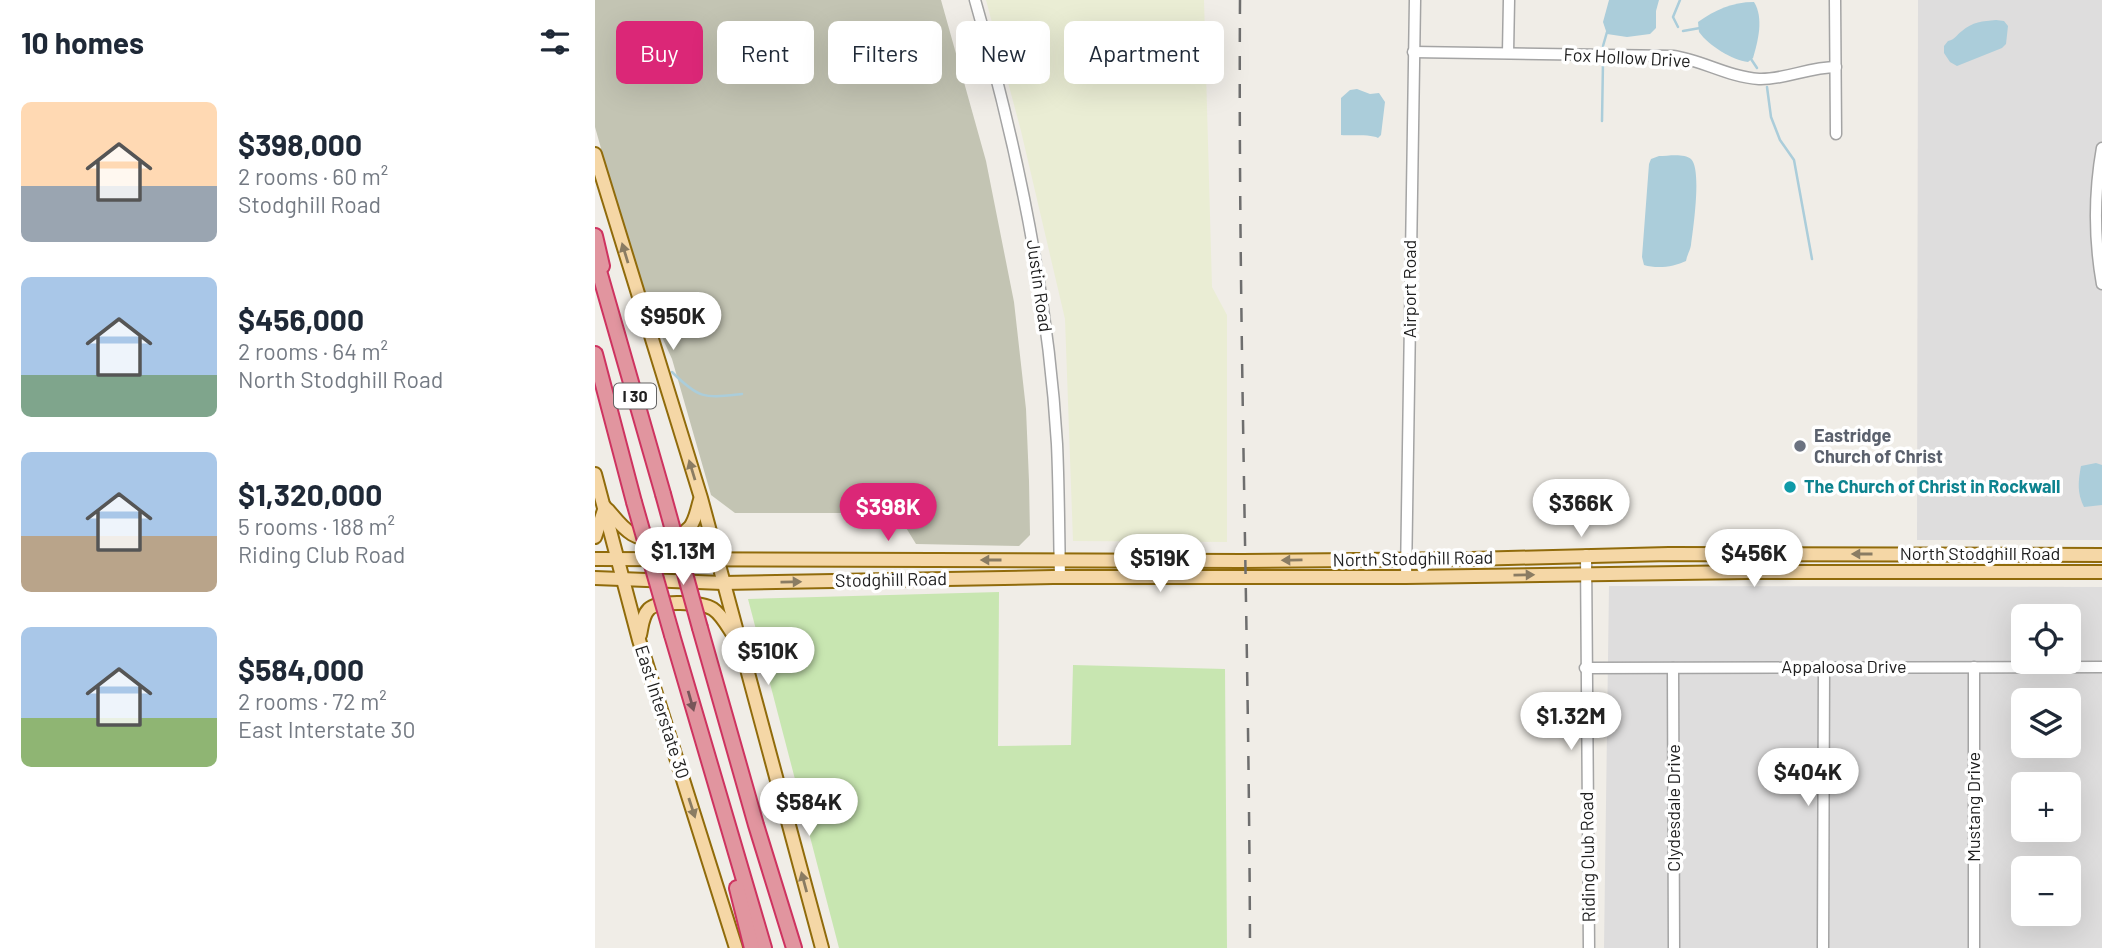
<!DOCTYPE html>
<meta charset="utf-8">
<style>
:root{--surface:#fff;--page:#f2f2f3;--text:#1f2937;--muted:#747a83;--accent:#db2777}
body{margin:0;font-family:Barlow,sans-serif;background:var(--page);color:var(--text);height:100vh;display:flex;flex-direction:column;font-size:26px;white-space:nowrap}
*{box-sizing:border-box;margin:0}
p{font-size:23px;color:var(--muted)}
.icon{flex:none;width:38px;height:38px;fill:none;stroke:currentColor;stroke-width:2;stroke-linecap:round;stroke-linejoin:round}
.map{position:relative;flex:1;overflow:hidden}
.details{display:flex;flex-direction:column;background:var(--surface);width:595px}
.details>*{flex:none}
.hud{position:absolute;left:21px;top:21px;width:665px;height:63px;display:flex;gap:14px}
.controls{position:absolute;left:1416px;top:604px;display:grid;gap:14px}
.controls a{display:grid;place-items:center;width:70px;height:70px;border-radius:10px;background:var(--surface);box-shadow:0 7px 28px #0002;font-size:35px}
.price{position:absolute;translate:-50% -60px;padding:0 16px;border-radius:24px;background:#fff;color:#222;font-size:23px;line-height:46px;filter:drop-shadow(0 2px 4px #0008)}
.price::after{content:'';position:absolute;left:50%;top:42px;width:21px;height:16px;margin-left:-10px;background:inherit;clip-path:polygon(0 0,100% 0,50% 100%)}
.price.selected{background:var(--accent);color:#fff}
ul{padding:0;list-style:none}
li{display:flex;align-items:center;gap:21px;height:175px;padding:0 21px}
li span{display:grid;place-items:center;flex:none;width:196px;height:140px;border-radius:10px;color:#555}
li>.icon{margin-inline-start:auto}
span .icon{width:84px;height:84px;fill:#fffc;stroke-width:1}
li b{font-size:30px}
h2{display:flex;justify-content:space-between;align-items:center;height:84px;padding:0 21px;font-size:30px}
.pill{padding:0 24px;border-radius:10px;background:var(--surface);box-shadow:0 7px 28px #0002;font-size:24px;line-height:63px}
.pill.selected{background:var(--accent);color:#fff}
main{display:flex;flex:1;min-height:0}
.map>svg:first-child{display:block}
</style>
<main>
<section class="details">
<h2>10 homes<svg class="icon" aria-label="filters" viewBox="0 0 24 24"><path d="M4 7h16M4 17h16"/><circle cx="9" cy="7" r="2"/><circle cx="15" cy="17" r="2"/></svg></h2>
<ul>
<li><span style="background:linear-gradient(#ffd9b3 60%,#9aa5b1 0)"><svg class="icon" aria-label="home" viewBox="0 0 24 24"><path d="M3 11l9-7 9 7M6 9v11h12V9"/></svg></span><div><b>$398,000</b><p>2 rooms · 60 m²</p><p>Stodghill Road</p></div></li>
<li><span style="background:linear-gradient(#a9c7e8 70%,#7fa58c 0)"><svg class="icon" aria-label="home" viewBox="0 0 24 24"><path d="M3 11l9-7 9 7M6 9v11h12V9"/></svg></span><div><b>$456,000</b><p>2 rooms · 64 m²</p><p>North Stodghill Road</p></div></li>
<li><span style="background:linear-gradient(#a9c7e8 60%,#b9a48a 0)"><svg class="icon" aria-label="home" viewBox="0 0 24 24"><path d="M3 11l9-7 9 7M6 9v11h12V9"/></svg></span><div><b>$1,320,000</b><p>5 rooms · 188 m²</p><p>Riding Club Road</p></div></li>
<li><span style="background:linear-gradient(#a9c7e8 65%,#8fb573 0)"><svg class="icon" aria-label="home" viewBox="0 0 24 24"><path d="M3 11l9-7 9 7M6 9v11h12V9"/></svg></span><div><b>$584,000</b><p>2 rooms · 72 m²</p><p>East Interstate 30</p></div></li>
</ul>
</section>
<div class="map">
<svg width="1507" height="948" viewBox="0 0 1507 948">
<rect width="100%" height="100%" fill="#f0ede7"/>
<g fill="#dedddd" fill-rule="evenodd">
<polygon points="1323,0 1507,0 1507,540 1322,540"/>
<path d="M1014 586 1507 587V948H1009ZM1428 616H1474V662H1428ZM1428 700H1474V746H1428ZM1428 784H1474V830H1428ZM1428 868H1474V914H1428Z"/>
</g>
<polygon fill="#c3c4b3" points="0,0 346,0 391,161 419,302 431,409 434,481 435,535 424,546 321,544 302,513 140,513 116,495 77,359 46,291 0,127"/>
<polygon fill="#eaedd4" points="391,0 609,0 617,287 632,315 632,542 478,541 470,319 426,131"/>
<polygon fill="#c8e6b1" points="404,592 403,746 476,745 478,665 630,669 632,948 244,948 153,599"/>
<g fill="#abcdda">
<polygon points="1014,0 1064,0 1061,11 1061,28 1055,34 1032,37 1012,34 1008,22"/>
<path d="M1159 2C1169 18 1163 41 1158 58L1153 62C1137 60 1114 46 1104 32L1103 22C1120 10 1137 2 1159 2Z"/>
<path d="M1401 20 1409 21 1413 26 1411 44 1407 48 1362 66 1355 62 1349 53V46L1353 41C1361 39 1361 35 1367 31 1377 22 1388 21 1401 20Z"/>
<path d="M762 89 775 94 784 93 790 102 786 135 783 138C776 134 755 136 746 135V98L755 90Z"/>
<path d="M1064 156C1073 156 1089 153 1096 159 1107 169 1098 230 1096 245 1095 251 1092 255 1091 261 1079 267 1062 269 1049 265L1047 257 1054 164 1056 159Z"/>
<path d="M1501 463 1507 465V505L1489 507C1482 493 1483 482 1486 466Z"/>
</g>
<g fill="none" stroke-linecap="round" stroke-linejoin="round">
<g stroke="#abcdda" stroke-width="2.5">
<polyline points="1083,27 1078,17 1085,0"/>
<polyline points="1088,31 1105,28"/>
<polyline points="1008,46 1012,32"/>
<polyline points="1156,59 1162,68"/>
<polyline points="1172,87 1176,117 1185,140 1199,160 1217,259"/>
<polyline points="1007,121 1008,62"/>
<path d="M77 372C105 400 110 398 147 394"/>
</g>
<defs>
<g id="minor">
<path d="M380 0C422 145 453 293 462 444 464 488 464 533 465 577"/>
<polyline points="1240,0 1241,134"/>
<path d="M818 52 1078 56C1107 60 1133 77 1164 79 1189 80 1214 67 1241 67"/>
<polyline points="913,53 914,0"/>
<path d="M1507 148C1499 193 1499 239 1507 284"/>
<polyline points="991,555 994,948"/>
<polyline points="811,577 820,0"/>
<polyline points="1379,667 1379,948"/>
<polyline points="990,668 1507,667"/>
<polyline points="1078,668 1079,948"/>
<polyline points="1228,948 1229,667"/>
</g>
<g id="major">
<polyline points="0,154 106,498 227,948"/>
<polyline points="0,474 44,640 141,948"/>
<path d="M13 510C20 518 27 528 37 534 52 543 83 541 95 527 101 519 102 509 105 500"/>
<polyline points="0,537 10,507"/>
<polyline points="0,559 648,561 876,559 1074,554 1507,555"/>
<polyline points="0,578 128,583 458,577 811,577 1152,572 1507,572"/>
<path d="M45 635C47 627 47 616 54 609 63 600 107 602 118 609 127 615 133 627 139 636"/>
</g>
<g id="highway">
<polyline points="0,236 7,266"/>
<polyline points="0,257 68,494"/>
<polyline points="0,354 39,502"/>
<polyline points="105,628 161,825 199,948"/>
<polyline points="77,635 169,948"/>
<polyline points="142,888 157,948"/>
</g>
</defs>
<use href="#minor" stroke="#a4a4a4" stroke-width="13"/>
<use href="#major" stroke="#906b0b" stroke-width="16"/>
<use href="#highway" stroke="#ce3360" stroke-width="18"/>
<use href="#minor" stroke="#fff" stroke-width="10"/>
<use href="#major" stroke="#f5d7a6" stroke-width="12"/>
<use href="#highway" stroke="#e1959f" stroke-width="14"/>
<path stroke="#6e6e6e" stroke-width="2.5" stroke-dasharray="14 14" stroke-linecap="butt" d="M645 0C643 316 654 632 655 948"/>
<defs>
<g id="highway-bridge">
<polyline points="68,494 105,628"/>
<polyline points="39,502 77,635"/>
</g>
</defs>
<use href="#highway-bridge" stroke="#ce3360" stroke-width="18" stroke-linecap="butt"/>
<use href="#highway-bridge" stroke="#e1959f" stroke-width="14"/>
</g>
<defs><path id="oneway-solid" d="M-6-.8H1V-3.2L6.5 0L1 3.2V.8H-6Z" transform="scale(1.75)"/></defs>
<g fill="#8a7c63">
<use href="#oneway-solid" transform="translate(30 253) rotate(-107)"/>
<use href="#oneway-solid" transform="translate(97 470) rotate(-107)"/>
<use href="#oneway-solid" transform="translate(1267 554) rotate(180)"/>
<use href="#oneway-solid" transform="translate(396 560) rotate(-180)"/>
<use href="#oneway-solid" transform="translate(697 560) rotate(179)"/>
<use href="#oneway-solid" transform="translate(929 575) rotate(-1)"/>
<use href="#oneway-solid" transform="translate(196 582) rotate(-1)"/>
<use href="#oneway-solid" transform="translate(97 808) rotate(72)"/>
<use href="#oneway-solid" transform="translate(209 882) rotate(-105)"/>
</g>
<use fill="#775559" href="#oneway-solid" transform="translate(96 701) rotate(74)"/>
<circle fill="#6b7280" stroke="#fff" stroke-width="2.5" cx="1205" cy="446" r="7"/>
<circle fill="#0f9aa8" stroke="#fff" stroke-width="2.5" cx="1195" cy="487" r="7"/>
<g text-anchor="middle" stroke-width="7" stroke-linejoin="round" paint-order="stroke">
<rect fill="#fff" stroke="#636363" stroke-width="2" x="19" y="383.5" width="42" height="25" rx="5"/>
<g font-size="16" font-weight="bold" fill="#202020">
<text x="40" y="402">I 30</text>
</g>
<g font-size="18" fill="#202020" stroke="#fff">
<text transform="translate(1032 58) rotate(3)" y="6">Fox Hollow Drive</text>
<text transform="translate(444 286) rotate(82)" y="6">Justin Road</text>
<text transform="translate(815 289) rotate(-90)" y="6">Airport Road</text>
<text x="1385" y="560">North Stodghill Road</text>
<text transform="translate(818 559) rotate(-1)" y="6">North Stodghill Road</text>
<text transform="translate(296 580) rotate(-1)" y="6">Stodghill Road</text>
<text x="1249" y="673">Appaloosa Drive</text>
<text transform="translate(67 712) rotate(72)" y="6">East Interstate 30</text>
<text transform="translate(1379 807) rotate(-90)" y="6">Mustang Drive</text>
<text transform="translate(1079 808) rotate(-90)" y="6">Clydesdale Drive</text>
<text transform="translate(993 857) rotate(-91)" y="6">Riding Club Road</text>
</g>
<g font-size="18" font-weight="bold" fill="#5b616d" stroke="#fff" text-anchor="start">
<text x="1219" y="442">Eastridge<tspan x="1219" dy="21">Church of Christ</tspan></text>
</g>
<g font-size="18" font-weight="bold" fill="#0d838f" stroke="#fff" text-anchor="start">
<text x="1209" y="493">The Church of Christ in Rockwall</text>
</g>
</g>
</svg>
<div class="controls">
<a><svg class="icon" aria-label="locate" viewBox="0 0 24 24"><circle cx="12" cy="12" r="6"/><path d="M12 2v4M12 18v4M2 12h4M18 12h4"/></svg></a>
<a><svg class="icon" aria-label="layers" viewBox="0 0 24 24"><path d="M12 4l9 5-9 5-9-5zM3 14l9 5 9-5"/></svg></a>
<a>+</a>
<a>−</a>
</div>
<b class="price" style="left:78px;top:352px">$950K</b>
<b class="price" style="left:986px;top:539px">$366K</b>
<b class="price selected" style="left:293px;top:543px">$398K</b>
<b class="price" style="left:88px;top:587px">$1.13M</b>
<b class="price" style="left:1159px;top:589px">$456K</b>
<b class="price" style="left:565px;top:594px">$519K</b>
<b class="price" style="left:173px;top:687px">$510K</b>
<b class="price" style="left:976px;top:752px">$1.32M</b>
<b class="price" style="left:1213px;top:808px">$404K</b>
<b class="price" style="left:214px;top:838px">$584K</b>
<div class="hud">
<a class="pill selected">Buy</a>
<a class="pill">Rent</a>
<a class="pill">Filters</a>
<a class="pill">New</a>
<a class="pill">Apartment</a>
</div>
</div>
</main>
